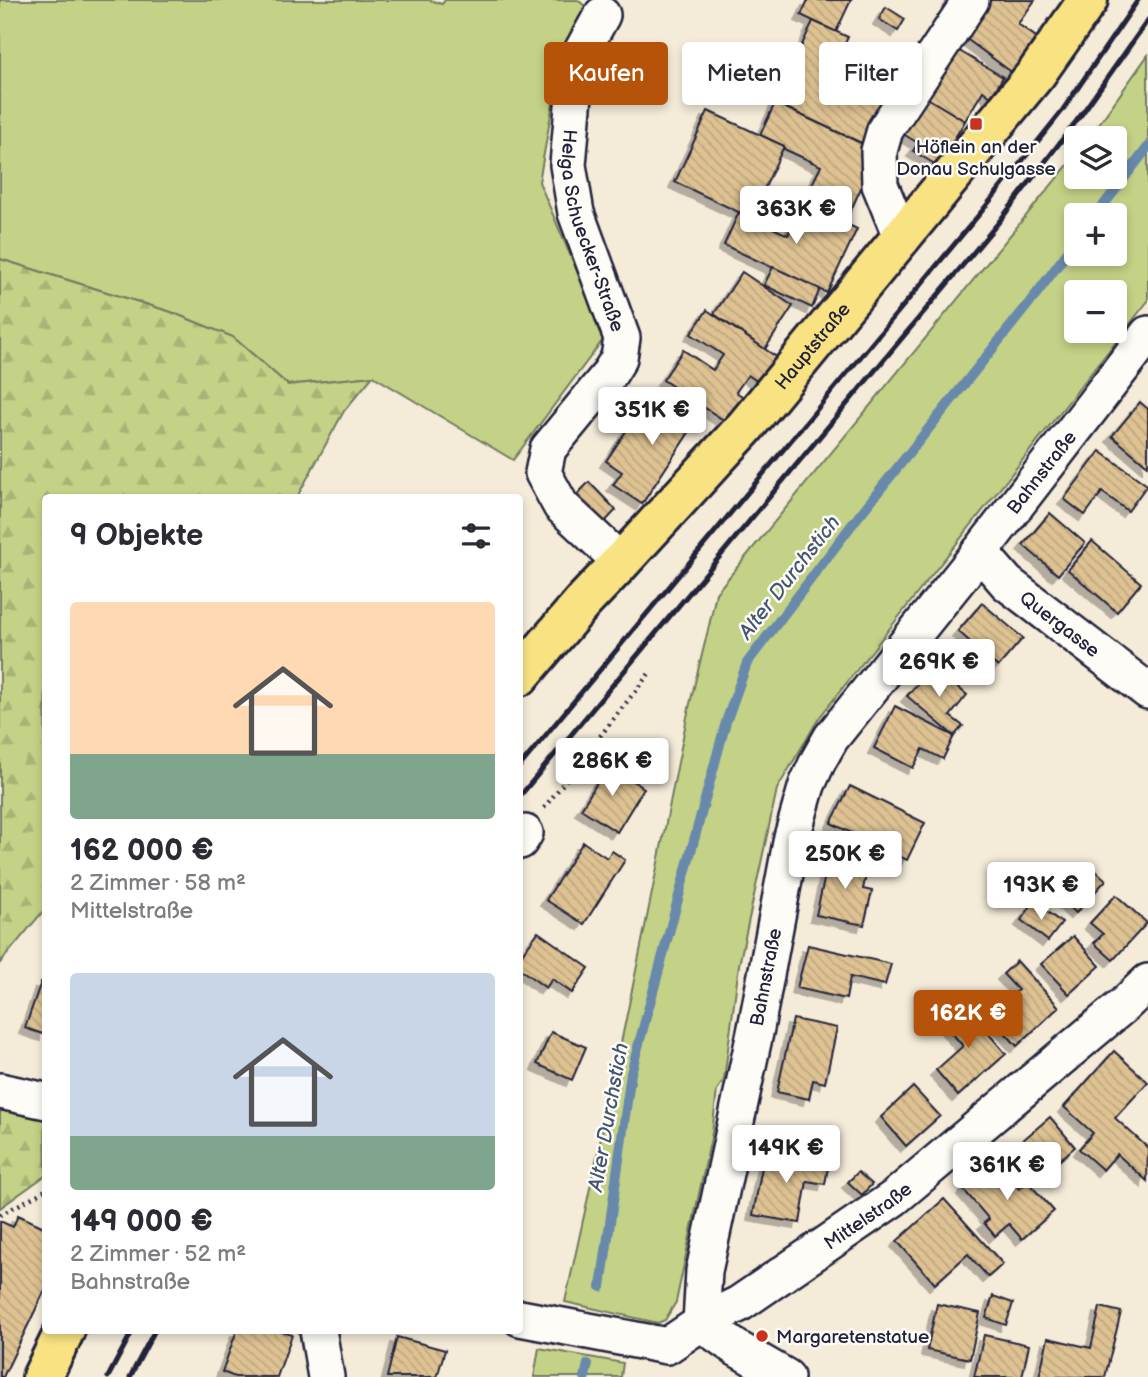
<!DOCTYPE html>
<html lang="de">
<meta charset="utf-8">
<style>
:root{--surface:#fff;--page:#f2f2f3;--text:#2b2b33;--muted:#7c7c81;--accent:#b45309}
body{margin:0;font-family:"Balsamiq Sans",sans-serif;background:var(--page);color:var(--text);height:100vh;display:flex;flex-direction:column;font-size:26px;white-space:nowrap}
*{box-sizing:border-box;margin:0}
p{font-size:23px;color:var(--muted)}
.icon{flex:none;width:38px;height:38px;fill:none;stroke:currentColor;stroke-width:2;stroke-linecap:round;stroke-linejoin:round}
.map{position:relative;flex:1;overflow:hidden}
.drawer{position:absolute;left:42px;top:494px;width:481px;height:840px;display:flex;flex-direction:column;background:var(--surface);border-radius:7px;box-shadow:0 4px 10px #0003}
.drawer>*{flex:none}
.banner{position:absolute;left:544px;top:42px;width:499px;height:63px;display:flex;gap:14px}
.fabs{position:absolute;left:1064px;top:126px;display:grid;gap:14px}
.fabs a{display:grid;place-items:center;width:63px;height:63px;border-radius:7px;background:var(--surface);box-shadow:0 4px 10px #0003;font-size:35px}
.price{position:absolute;translate:-50% -60px;padding:0 16px;border-radius:7px;background:#fff;color:#222;font-size:23px;line-height:46px;filter:drop-shadow(0 2px 4px #0008)}
.price::after{content:'';position:absolute;left:50%;top:42px;width:21px;height:16px;margin-left:-10px;background:inherit;clip-path:polygon(0 0,100% 0,50% 100%)}
.price.active{background:var(--accent);color:#fff}
ul{padding:0;list-style:none}
li{display:grid;align-content:center;gap:14px;height:371px;padding:0 28px}
li span{display:grid;place-items:center;height:217px;border-radius:7px;color:#555}
li>.icon{margin-inline-start:auto}
span .icon{width:126px;height:126px;fill:#fffc;stroke-width:1}
li b{font-size:30px}
h2{display:flex;justify-content:space-between;align-items:center;height:84px;padding:0 28px;font-size:30px}
.chip{padding:0 24px;border-radius:7px;background:var(--surface);box-shadow:0 4px 10px #0003;font-size:24px;line-height:63px}
.chip.active{background:var(--accent);color:#fff}
.map>svg:first-child{display:block}
</style>
<div class="map">
<svg width="1148" height="1377" viewBox="0 0 1148 1377">
<defs>
<pattern id="forest-firs" width="22" height="20" patternUnits="userSpaceOnUse" patternTransform="scale(1.75)"><rect width="22" height="20" fill="#c3d286"/><path d="M5 1l3.5 6h-7zM16 11l3.5 6h-7z" fill="#a7b475"/></pattern>
<pattern id="building-back-hatch" width="6" height="6" patternUnits="userSpaceOnUse" patternTransform="scale(1.75)"><rect width="6" height="6" fill="#dec292"/><path d="M-1 5l2 2M0 0l6 6M5-1l2 2" fill="none" stroke="#bea67f"/></pattern>
<filter id="shadow"><feDropShadow dx="-6" dy="6" stdDeviation="0" flood-color="#0004"/></filter>
</defs>
<rect width="100%" height="100%" fill="#f4ebd9"/>
<filter id="ink" filterUnits="userSpaceOnUse"><feTurbulence type="fractalNoise" baseFrequency=".0143" numOctaves="2"/><feDisplacementMap in="SourceGraphic" scale="14" xChannelSelector="R" yChannelSelector="G"/><feConvolveMatrix kernelMatrix="1 2 1 2 8 2 1 2 1" color-interpolation-filters="sRGB"/></filter>
<g filter="url(#ink)">
<g fill="#c3d286" stroke="#727a60" stroke-width="2" fill-rule="evenodd">
<polygon points="0,0 429,0 442,4 445,0 578,0 585,6 560,63 539,182 605,337 513,460 373,376 288,385 233,337 171,312 0,259"/>
<path d="M1148 55V301L819 718 777 789 739 965 724 1080 717 1090 712 1133 676 1302 665 1320 658 1323 565 1302C608 1109 648 916 686 722 695 678 708 636 716 593L1076 155V177H1115V138H1089ZM1115 215V254H1076V215ZM1076 292H1115V331H1076Z"/>
<polygon points="539,1348 623,1363 621,1377 534,1377"/>
</g>
<g fill="url(#forest-firs)" stroke="#727a60" stroke-width="2">
<polygon points="0,259 171,312 233,337 288,385 373,376 344,411 297,497 46,497 45,909 0,963"/>
<polygon points="0,1109 45,1119 46,1175 0,1208"/>
</g>
<g fill="none" stroke-linecap="round" stroke-linejoin="round">
<g stroke="#6889ab" stroke-width="10">
<polyline points="1096,215 1148,147"/>
<polyline points="601,1287 631,1073 726,722 747,663 854,522 1034,297 1076,241"/>
<polyline points="585,1377 588,1364"/>
</g>
</g>
<g fill="url(#building-back-hatch)" stroke="#22223b" stroke-width="2" filter="url(#shadow)">
<polygon points="808,0 851,0 836,32 801,15"/>
<polygon points="991,0 1035,0 1018,24 1046,44 1021,79 964,37"/>
<polygon points="886,7 905,19 898,31 879,19"/>
<polygon points="813,21 848,37 831,74 891,102 870,147 775,103"/>
<polygon points="951,46 1003,77 991,97 983,91 965,121 922,95"/>
<polygon points="922,95 965,121 938,166 913,151 918,143 900,132"/>
<polygon points="775,103 878,151 845,223 803,203 821,166 784,149 784,146 760,135"/>
<polygon points="708,111 784,146 751,218 675,182"/>
<polygon points="803,203 857,229 827,293 724,245 739,212 788,235"/>
<polygon points="773,267 820,289 812,308 764,285"/>
<polygon points="742,272 793,306 765,349 714,314"/>
<polygon points="707,310 778,358 761,384 748,375 736,392 745,398 728,423 663,380 683,350 713,370 723,355 691,334"/>
<polygon points="680,391 705,408 642,504 613,485 622,472 606,461 639,412 658,424"/>
<polygon points="1140,402 1148,409 1148,466 1112,436"/>
<polygon points="1100,451 1147,485 1128,511 1102,492 1085,515 1064,499"/>
<polygon points="589,482 616,510 601,526 573,499"/>
<polygon points="1050,513 1085,543 1058,575 1023,545"/>
<polygon points="1092,541 1141,583 1117,612 1068,570"/>
<polygon points="982,603 1023,638 998,667 958,631"/>
<polygon points="933,666 967,695 950,716 963,726 954,736 907,696"/>
<polygon points="895,706 954,736 943,759 923,749 913,768 874,748"/>
<polygon points="608,765 644,788 617,832 581,809"/>
<polygon points="850,786 925,823 907,860 831,823"/>
<polygon points="583,842 607,858 612,851 625,860 584,924 546,900"/>
<polygon points="830,854 869,862 863,889 872,891 864,925 816,915"/>
<polygon points="1088,864 1106,880 1094,893 1077,877"/>
<polygon points="1074,889 1087,901 1076,913 1063,901"/>
<polygon points="1116,895 1147,923 1113,960 1094,943 1103,934 1090,923"/>
<polygon points="1034,902 1062,923 1048,941 1021,920"/>
<polygon points="538,932 589,968 572,993 552,979 546,988 520,969 520,957"/>
<polygon points="1073,936 1100,966 1069,994 1041,964"/>
<polygon points="808,945 891,964 885,985 850,977 846,999 797,988"/>
<polygon points="1017,961 1059,1007 1017,1046 990,1016 1018,990 1003,974"/>
<polygon points="41,982 46,983 46,1035 25,1028"/>
<polygon points="960,1000 1006,1054 958,1096 936,1070 963,1046 939,1018"/>
<polygon points="793,1019 837,1028 825,1083 813,1080 809,1099 777,1092"/>
<polygon points="551,1032 586,1047 572,1080 537,1064"/>
<polygon points="1114,1051 1148,1082 1115,1118 1148,1148 1147,1181 1117,1154 1103,1170 1079,1149 1093,1133 1064,1107"/>
<polygon points="913,1087 940,1116 906,1146 881,1117"/>
<polygon points="1050,1117 1075,1147 1048,1170 1023,1140"/>
<polygon points="765,1151 829,1162 825,1184 807,1181 800,1223 753,1215"/>
<polygon points="994,1161 1019,1189 1028,1182 1054,1211 1022,1239 1009,1224 995,1236 984,1223 989,1219 963,1189"/>
<polygon points="858,1172 872,1184 862,1195 848,1182"/>
<polygon points="944,1199 1003,1264 988,1277 968,1254 935,1284 897,1241"/>
<polygon points="18,1215 46,1228 46,1288 3,1377 0,1377 0,1221 13,1227"/>
<polygon points="993,1296 1013,1303 1006,1325 986,1318"/>
<polygon points="937,1304 980,1313 970,1359 927,1350"/>
<polygon points="1100,1307 1121,1312 1105,1377 1039,1377 1048,1338 1091,1348"/>
<polygon points="237,1330 277,1330 292,1335 277,1377 235,1377 222,1372"/>
<polygon points="984,1335 1029,1345 1022,1377 974,1377"/>
<polygon points="397,1337 445,1350 437,1377 387,1377"/>
</g>
<g fill="none" stroke-linecap="round" stroke-linejoin="round">
<defs>
<g id="minor">
<path id="s1" d="M602 15 577 60 568 165 576 213 622 338 619 358 608 376 548 449 543 473 561 506 621 562"/>
<polyline points="902,239 880,185 879,151 885,130 971,0"/>
<path id="s2" d="M1148 334 980 552 831 738 818 761 807 785 792 837 756 1028 704 1271 701 1323 739 1304 894 1198 1125 1004 1148 982"/>
<path id="s3" d="M980 552 1007 583 1148 691"/>
<polyline points="520,841 525,833"/>
<polyline points="0,1091 46,1101"/>
<polyline points="520,1318 667,1346 701,1323 736,1348 786,1377"/>
<polyline points="318,1330 326,1377"/>
</g>
<g id="major">
<path id="s4" d="M520 676 582 603 621 562 745 427 1036 74 1088 0"/>
<polyline points="42,1377 65,1330"/>
</g>
</defs>
<use href="#minor" stroke="#22223b" stroke-width="40"/>
<use href="#major" stroke="#22223b" stroke-width="44"/>
<g stroke="#22223b" stroke-width="4.5" stroke-dasharray="2 5" stroke-linecap="butt">
<polyline points="544,808 651,671"/>
<polyline points="0,1215 46,1190"/>
</g>
<use href="#minor" stroke="#fdfcf7" stroke-width="35"/>
<use href="#major" stroke="#f8e281" stroke-width="38"/>
<g stroke="#22223b" stroke-width="5">
<polyline points="520,766 982,211 1062,111 1138,0"/>
<polyline points="520,796 998,223 1081,115 1148,20"/>
<polyline points="108,1377 133,1330"/>
<polyline points="130,1377 155,1330"/>
</g>
</g>
</g>
<g fill="#c8321e" stroke="#fdfcf7" stroke-width="2.5">
<rect x="969" y="117" width="14" height="14" rx="3.5"/>
<circle cx="762" cy="1336" r="7"/>
</g>
<g text-anchor="middle" stroke-width="5" stroke-linejoin="round" paint-order="stroke">
<g font-size="19" fill="#22223b" stroke="#fdfcf7">
<text x="976" y="153">Höflein an der<tspan x="976" dy="22">Donau Schulgasse</tspan></text>
<text x="776" y="1343" text-anchor="start">Margaretenstatue</text>
</g>
<g font-size="19" fill="#22223b" stroke="#fdfcf7">
<text dy="7" stroke="none"><textPath href="#s1" startOffset="226">Helga Schuecker-Straße</textPath></text>
<text dy="7" stroke="none"><textPath href="#s4" startOffset="441">Hauptstraße</textPath></text>
<text transform="translate(1041 472) rotate(-52)" y="7">Bahnstraße</text>
<text dy="7" stroke="none"><textPath href="#s3" startOffset="108">Quergasse</textPath></text>
<text transform="translate(765 977) rotate(-79)" y="7">Bahnstraße</text>
<text dy="7" stroke="none"><textPath href="#s2" startOffset="1314">Mittelstraße</textPath></text>
</g>
<g font-size="21" font-style="italic" fill="#455673" stroke="#fdfcf7">
<text transform="translate(789 577) rotate(-52)" y="7">Alter Durchstich</text>
<text transform="translate(608 1117) rotate(-80)" y="7">Alter Durchstich</text>
</g>
</g>
</svg>
<div class="fabs">
<a><svg class="icon" aria-label="layers" viewBox="0 0 24 24"><path d="M12 4l9 5-9 5-9-5zM3 14l9 5 9-5"/></svg></a>
<a>+</a>
<a>−</a>
</div>
<b class="price" style="left:796px;top:246px">363K €</b>
<b class="price" style="left:652px;top:447px">351K €</b>
<b class="price" style="left:939px;top:699px">269K €</b>
<b class="price" style="left:612px;top:798px">286K €</b>
<b class="price" style="left:845px;top:891px">250K €</b>
<b class="price" style="left:1041px;top:922px">193K €</b>
<b class="price active" style="left:968px;top:1050px">162K €</b>
<b class="price" style="left:786px;top:1185px">149K €</b>
<b class="price" style="left:1007px;top:1202px">361K €</b>
<div class="banner">
<a class="chip active">Kaufen</a>
<a class="chip">Mieten</a>
<a class="chip">Filter</a>
</div>
<section class="drawer">
<h2>9 Objekte<svg class="icon" aria-label="filters" viewBox="0 0 24 24"><path d="M4 7h16M4 17h16"/><circle cx="9" cy="7" r="2"/><circle cx="15" cy="17" r="2"/></svg></h2>
<ul>
<li><span style="background:linear-gradient(#ffd9b3 70%,#7fa58c 0)"><svg class="icon" aria-label="home" viewBox="0 0 24 24"><path d="M3 11l9-7 9 7M6 9v11h12V9"/></svg></span><div><b>162 000 €</b><p>2 Zimmer · 58 m²</p><p>Mittelstraße</p></div></li>
<li><span style="background:linear-gradient(#c9d6e8 75%,#7fa58c 0)"><svg class="icon" aria-label="home" viewBox="0 0 24 24"><path d="M3 11l9-7 9 7M6 9v11h12V9"/></svg></span><div><b>149 000 €</b><p>2 Zimmer · 52 m²</p><p>Bahnstraße</p></div></li>
</ul>
</section>
</div>
